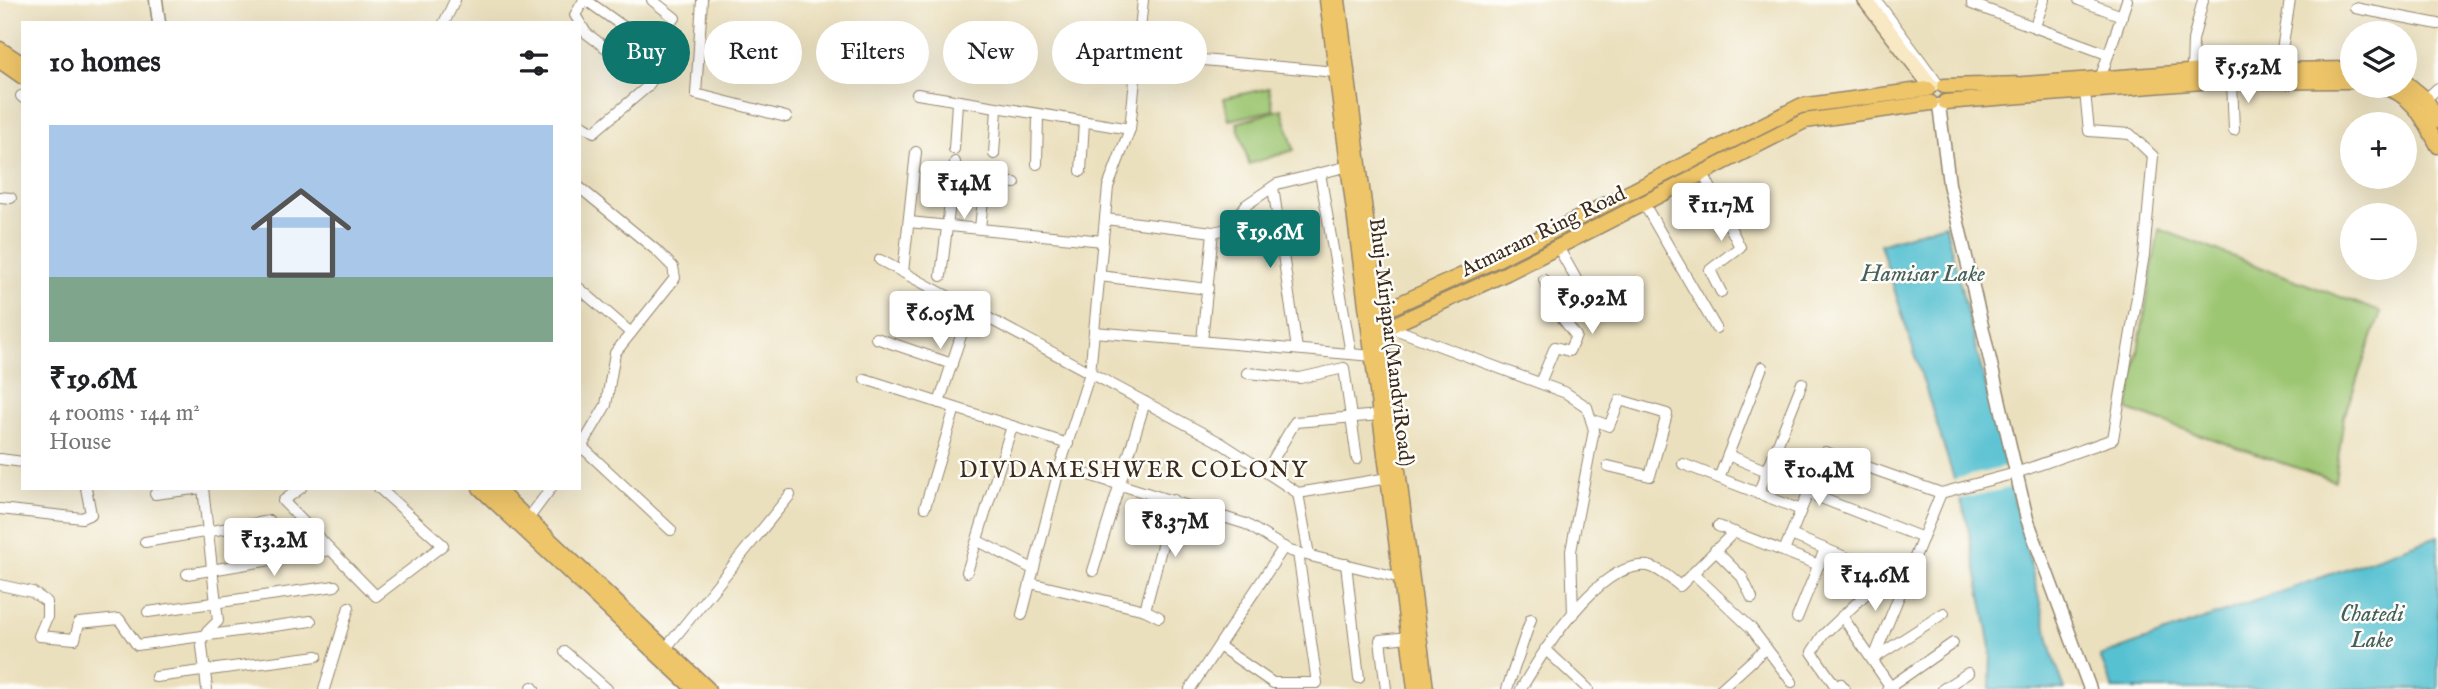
<!DOCTYPE html>
<meta charset="utf-8">
<style>
:root{--surface:#fff;--page:#f2f2f2;--text:#202124;--muted:#757577;--accent:#0f766e}
body{margin:0;font-family:"IM FELL English",serif;background:var(--page);color:var(--text);height:100vh;display:flex;flex-direction:column;font-size:26px;white-space:nowrap}
*{box-sizing:border-box;margin:0}
p{font-size:23px;color:var(--muted)}
.icon{flex:none;width:38px;height:38px;fill:none;stroke:currentColor;stroke-width:2;stroke-linecap:round;stroke-linejoin:round}
.map{position:relative;flex:1;overflow:hidden}
.details{position:absolute;left:21px;top:21px;width:560px;height:469px;display:flex;flex-direction:column;background:var(--surface);border-radius:0px;box-shadow:0 7px 28px #0002}
.details>*{flex:none}
.hud{position:absolute;left:602px;top:21px;width:665px;height:63px;display:flex;gap:14px}
.controls{position:absolute;left:2340px;top:21px;display:grid;gap:14px}
.controls a{display:grid;place-items:center;width:77px;height:77px;border-radius:50%;background:var(--surface);box-shadow:0 7px 28px #0002;font-size:35px}
.price{position:absolute;translate:-50% -60px;padding:0 16px;border-radius:7px;background:#fff;color:#222;font-size:23px;line-height:46px;filter:drop-shadow(0 2px 4px #0008)}
.price::after{content:'';position:absolute;left:50%;top:42px;width:21px;height:16px;margin-left:-10px;background:inherit;clip-path:polygon(0 0,100% 0,50% 100%)}
.price.active{background:var(--accent);color:#fff}
ul{padding:0;list-style:none}
li{display:grid;align-content:center;gap:14px;height:371px;padding:0 28px}
li span{display:grid;place-items:center;height:217px;border-radius:0px;color:#555}
li>.icon{margin-inline-start:auto}
span .icon{width:126px;height:126px;fill:#fffc;stroke-width:1}
li b{font-size:30px}
h2{display:flex;justify-content:space-between;align-items:center;height:84px;padding:0 28px;font-size:30px}
.pill{padding:0 24px;border-radius:32px;background:var(--surface);box-shadow:0 7px 28px #0002;font-size:24px;line-height:63px}
.pill.active{background:var(--accent);color:#fff}
.map>svg:first-child{display:block}
</style>
<div class="map">
<svg width="2438" height="689" viewBox="0 0 2438 689">
<rect width="100%" height="100%" fill="#fdfcf7"/>
<filter id="ink" filterUnits="userSpaceOnUse"><feTurbulence type="fractalNoise" baseFrequency=".0143" numOctaves="2"/><feDisplacementMap in="SourceGraphic" scale="14" xChannelSelector="R" yChannelSelector="G"/><feConvolveMatrix kernelMatrix="1 2 1 2 8 2 1 2 1" color-interpolation-filters="sRGB"/></filter>
<filter id="wash" filterUnits="userSpaceOnUse"><feTurbulence type="fractalNoise" baseFrequency=".00686" numOctaves="4" result="noise"/><feDisplacementMap in="SourceGraphic" scale="28" xChannelSelector="R" yChannelSelector="G"/><feGaussianBlur stdDeviation="1.57" result="paint"/><feColorMatrix in="noise" values="0 0 0 0 0 0 0 0 0 0 0 0 0 0 0 0 0 1.4 0 .05"/><feComposite in="paint" operator="in"/></filter>
<g filter="url(#wash)">
<rect width="100%" height="100%" fill="#ebe0be"/>
<g fill="#9dc672" stroke="#6c7848" stroke-width="2">
<polygon points="1269,88 1274,110 1229,120 1224,98"/>
<polygon points="1282,109 1294,150 1249,164 1237,123"/>
<polygon points="2159,229 2381,312 2344,416 2335,481 2128,410"/>
</g>
<g fill="#56c1d1" stroke="#487678" stroke-width="2">
<polygon points="1945,224 2054,659 2065,689 1990,689 1991,647 1966,517 1880,244"/>
<polygon points="2438,536 2438,689 2113,689 2100,656"/>
</g>
<polygon fill="#ebe0be" points="2009,466 2014,487 1957,500 1950,480"/>
</g>
<g filter="url(#ink)">
<g fill="none" stroke-linecap="round" stroke-linejoin="round">
<defs>
<g id="minor">
<polyline points="584,0 575,15 586,33 622,60"/>
<polyline points="652,0 675,18"/>
<polyline points="702,0 696,94 786,117"/>
<polyline points="1876,0 1938,84"/>
<polyline points="1972,0 1972,4 2107,54"/>
<polyline points="2079,0 2122,16"/>
<polyline points="2355,8 2438,24"/>
<polyline points="444,23 455,0"/>
<polyline points="2035,26 2044,0"/>
<polyline points="1137,54 1336,72"/>
<polyline points="2279,68 2290,0"/>
<polyline points="2192,71 2193,40 2203,0"/>
<polyline points="2100,79 2127,0"/>
<polyline points="2232,81 2234,130"/>
<polyline points="917,94 1130,129"/>
<polyline points="21,96 23,98"/>
<polyline points="2426,99 2438,88"/>
<polyline points="579,123 594,132 647,87 660,69 656,50 586,0"/>
<polyline points="954,149 957,103"/>
<polyline points="994,154 997,109"/>
<polyline points="1037,164 1038,115"/>
<polyline points="1081,171 1084,122"/>
<polyline points="1320,173 1351,354"/>
<polyline points="1703,173 1740,247 1710,270 1721,292"/>
<polyline points="985,181 1015,183"/>
<polyline points="579,187 657,251 673,267 675,278 615,353 606,405 579,451"/>
<polyline points="1273,187 1297,349"/>
<polyline points="0,197 11,198"/>
<polyline points="1644,204 1716,328"/>
<polyline points="1105,219 1213,232 1227,229 1246,205 1277,184 1349,166"/>
<polyline points="909,222 1103,241"/>
<polyline points="980,228 986,171"/>
<polyline points="1558,247 1576,279"/>
<polyline points="880,260 1221,443 1298,493 1388,478"/>
<polyline points="903,272 916,152"/>
<polyline points="941,276 955,162"/>
<polyline points="1099,276 1208,289"/>
<polyline points="579,288 631,333"/>
<polyline points="1392,328 1566,393 1587,407 1594,430 1571,551 1573,614"/>
<polyline points="1094,332 1373,356"/>
<polyline points="876,338 952,364"/>
<polyline points="1202,341 1213,232"/>
<polyline points="1247,373 1300,378 1344,368 1357,459"/>
<polyline points="865,379 1068,444"/>
<polyline points="1540,383 1555,347 1569,351 1576,336 1563,319 1544,280"/>
<polyline points="939,403 970,308"/>
<polyline points="1591,419 1609,426 1620,400 1667,414 1650,476 1608,466"/>
<polyline points="582,447 671,530"/>
<polyline points="1728,455 1767,471"/>
<polyline points="0,459 23,462"/>
<polyline points="1683,464 1801,510"/>
<polyline points="1060,466 1246,524 1290,551 1401,578"/>
<polyline points="1267,470 1295,422 1380,415"/>
<polyline points="1719,478 1762,367"/>
<polyline points="203,488 218,621 201,638 207,689"/>
<polyline points="301,488 283,501 376,596 443,545 379,488"/>
<polyline points="1298,493 1309,555"/>
<polyline points="1808,493 1923,538"/>
<polyline points="155,494 202,488"/>
<polyline points="1758,494 1802,383"/>
<polyline points="925,507 955,408"/>
<polyline points="0,509 82,518 91,514 86,488"/>
<polyline points="528,519 551,488"/>
<polyline points="1718,526 1819,565"/>
<polyline points="1791,535 1887,574 1906,579"/>
<polyline points="978,541 1033,569"/>
<polyline points="145,542 270,521"/>
<polyline points="1715,550 1742,577 1752,598"/>
<polyline points="1784,551 1825,452 1941,493 2016,473 2113,439 2144,255 2153,156 2130,134 2089,131 2085,92"/>
<polyline points="1346,564 1359,678"/>
<polyline points="1093,571 1145,402"/>
<polyline points="967,572 1012,426"/>
<polyline points="187,574 330,550"/>
<polyline points="1694,574 1751,628 1792,682"/>
<polyline points="1030,583 1145,610 1159,617"/>
<polyline points="0,585 32,592 47,602 47,617 39,636 75,639 79,623 119,619 137,645 311,621"/>
<polyline points="1145,610 1174,500"/>
<polyline points="148,612 335,586"/>
<polyline points="1022,615 1060,466 1090,373 1108,187 1130,129 1143,0"/>
<polyline points="1842,616 1892,689"/>
<polyline points="1797,618 1825,549"/>
<polyline points="1219,646 1273,683 1317,683 1298,553"/>
<polyline points="666,648 790,495"/>
<polyline points="1545,649 1588,689"/>
<polyline points="565,652 607,689"/>
<polyline points="1873,659 1944,613"/>
<polyline points="1873,660 1941,493"/>
<polyline points="156,677 317,656"/>
<polyline points="532,687 534,689"/>
<polyline points="324,689 349,607"/>
<polyline points="1190,689 1284,547"/>
<polyline points="1386,689 1380,640 1409,637"/>
<polyline points="1507,689 1531,619"/>
<path d="M1521 689C1542 653 1599 560 1648 566 1659 568 1671 579 1680 586L1734 532"/>
<polyline points="1721,689 1764,650"/>
<polyline points="1845,689 1841,684 1836,687 1812,652 1823,635 1887,574"/>
<polyline points="1887,689 1953,643"/>
<polyline points="1943,689 1968,673"/>
</g>
<g id="tertiary">
<polyline points="156,0 159,23"/>
<polyline points="1939,105 1949,184 2027,519 2090,689"/>
</g>
<polyline id="secondary" points="1865,0 1931,86"/>
<g id="primary">
<polyline points="1327,0 1415,689"/>
<polyline points="1338,0 1426,689"/>
<polyline points="0,49 23,64"/>
<polyline points="0,61 23,77"/>
<polyline points="2404,81 2426,99 2438,121"/>
<polyline points="1944,86 2024,84 2202,71 2352,69"/>
<path d="M2380 86C2413 94 2423 118 2438 146"/>
<polyline points="1945,102 2203,82 2352,81"/>
<polyline points="1372,316 1500,258 1800,106 1928,89"/>
<polyline points="1375,333 1507,273 1805,121 1931,103"/>
<polyline points="480,488 694,689"/>
<polyline points="495,488 708,689"/>
</g>
</defs>
<use href="#minor" stroke="#93856e" stroke-width="12"/>
<use href="#tertiary" stroke="#93856e" stroke-width="15"/>
<use href="#secondary" stroke="#93856e" stroke-width="17"/>
<use href="#primary" stroke="#93856e" stroke-width="17"/>
<use href="#minor" stroke="#fff" stroke-width="10"/>
<use href="#tertiary" stroke="#fff" stroke-width="12"/>
<use href="#secondary" stroke="#f8e8c3" stroke-width="14"/>
<use href="#primary" stroke="#eec569" stroke-width="14"/>
</g>
</g>
<g text-anchor="middle" stroke-width="5" stroke-linejoin="round" paint-order="stroke">
<g font-size="21" fill="#3b2a1e" stroke="#fdfcf7">
<text transform="translate(1543 231) rotate(-26)" y="7">Atmaram Ring Road</text>
<text transform="translate(1392 342) rotate(83)" y="7">Bhuj-Mirjapar(MandviRoad)</text>
</g>
<g font-size="23" font-style="italic" fill="#445f5d" stroke="#fdfcf7">
<text x="1923" y="281">Hamisar Lake</text>
<text x="2372" y="621">Chatedi<tspan x="2372" dy="26">Lake</tspan></text>
</g>
<g font-size="23" letter-spacing="2" fill="#3b2a1e" stroke="#fdfcf7">
<text x="1134" y="477">DIVDAMESHWER COLONY</text>
</g>
</g>
</svg>
<div class="controls">
<a><svg class="icon" aria-label="layers" viewBox="0 0 24 24"><path d="M12 4l9 5-9 5-9-5zM3 14l9 5 9-5"/></svg></a>
<a>+</a>
<a>−</a>
</div>
<b class="price" style="left:2248px;top:105px">₹5.52M</b>
<b class="price" style="left:964px;top:221px">₹14M</b>
<b class="price" style="left:1721px;top:243px">₹11.7M</b>
<b class="price active" style="left:1270px;top:270px">₹19.6M</b>
<b class="price" style="left:1592px;top:336px">₹9.92M</b>
<b class="price" style="left:940px;top:351px">₹6.05M</b>
<b class="price" style="left:1819px;top:508px">₹10.4M</b>
<b class="price" style="left:1175px;top:559px">₹8.37M</b>
<b class="price" style="left:274px;top:578px">₹13.2M</b>
<b class="price" style="left:1875px;top:613px">₹14.6M</b>
<div class="hud">
<a class="pill active">Buy</a>
<a class="pill">Rent</a>
<a class="pill">Filters</a>
<a class="pill">New</a>
<a class="pill">Apartment</a>
</div>
<section class="details">
<h2>10 homes<svg class="icon" aria-label="filters" viewBox="0 0 24 24"><path d="M4 7h16M4 17h16"/><circle cx="9" cy="7" r="2"/><circle cx="15" cy="17" r="2"/></svg></h2>
<ul>
<li><span style="background:linear-gradient(#a9c7e8 70%,#7fa58c 0)"><svg class="icon" aria-label="home" viewBox="0 0 24 24"><path d="M3 11l9-7 9 7M6 9v11h12V9"/></svg></span><div><b>₹19.6M</b><p>4 rooms · 144 m²</p><p>House</p></div></li>
</ul>
</section>
</div>
